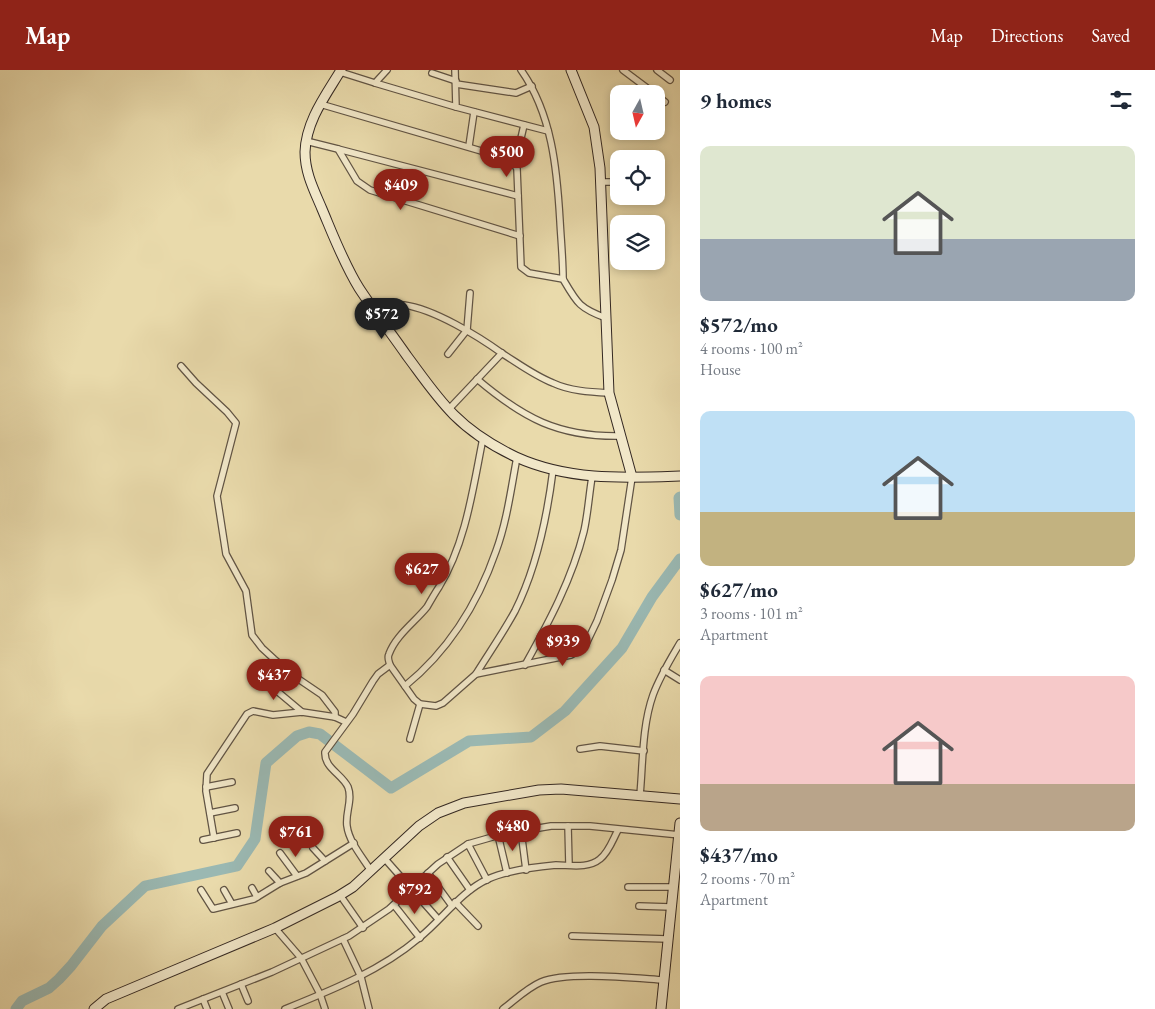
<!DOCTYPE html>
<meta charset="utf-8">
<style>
:root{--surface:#fff;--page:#f6f6f7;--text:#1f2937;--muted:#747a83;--accent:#8f2418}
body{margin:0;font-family:"EB Garamond",serif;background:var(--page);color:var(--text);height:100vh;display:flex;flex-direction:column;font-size:19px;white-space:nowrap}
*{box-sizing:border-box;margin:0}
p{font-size:16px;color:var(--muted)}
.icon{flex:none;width:28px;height:28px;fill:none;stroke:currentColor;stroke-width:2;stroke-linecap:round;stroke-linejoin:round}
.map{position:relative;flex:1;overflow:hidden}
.side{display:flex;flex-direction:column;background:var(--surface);width:475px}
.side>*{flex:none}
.needle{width:32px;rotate:188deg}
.buttons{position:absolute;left:610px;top:15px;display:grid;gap:10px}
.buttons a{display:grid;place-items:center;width:55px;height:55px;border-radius:10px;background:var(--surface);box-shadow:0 2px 8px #0003;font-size:25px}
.price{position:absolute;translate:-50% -42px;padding:0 11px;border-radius:18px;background:var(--accent);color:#fff;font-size:16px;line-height:32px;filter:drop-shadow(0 1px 2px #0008)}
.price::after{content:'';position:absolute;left:50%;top:30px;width:15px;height:11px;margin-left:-8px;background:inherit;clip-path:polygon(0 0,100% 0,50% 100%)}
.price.current{background:#222;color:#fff}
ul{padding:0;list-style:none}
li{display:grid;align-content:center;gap:10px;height:265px;padding:0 20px}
li span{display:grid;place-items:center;height:155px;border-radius:10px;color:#555}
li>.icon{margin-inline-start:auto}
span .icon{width:90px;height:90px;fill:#fffc;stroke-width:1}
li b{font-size:21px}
h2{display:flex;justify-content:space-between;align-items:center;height:60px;padding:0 20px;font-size:21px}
header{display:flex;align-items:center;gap:30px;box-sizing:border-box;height:70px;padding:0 25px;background:var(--accent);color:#fff}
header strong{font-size:24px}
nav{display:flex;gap:28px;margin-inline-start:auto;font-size:18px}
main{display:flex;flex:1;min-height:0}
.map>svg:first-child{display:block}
</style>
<header>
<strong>Map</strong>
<nav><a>Map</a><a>Directions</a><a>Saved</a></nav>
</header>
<main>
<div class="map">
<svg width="680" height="939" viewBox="0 0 680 939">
<rect width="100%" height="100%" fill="#e9daab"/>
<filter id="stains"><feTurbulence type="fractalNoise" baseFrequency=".004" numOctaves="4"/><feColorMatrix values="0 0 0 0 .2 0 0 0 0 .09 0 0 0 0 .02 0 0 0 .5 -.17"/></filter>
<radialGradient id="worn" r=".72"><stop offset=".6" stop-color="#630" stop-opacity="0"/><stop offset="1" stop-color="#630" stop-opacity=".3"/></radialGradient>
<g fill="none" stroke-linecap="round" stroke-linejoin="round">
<g stroke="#9ab8b2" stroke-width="11">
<polyline points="680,427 679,428 680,445"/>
<polyline points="16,939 22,931 49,918 59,909 71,896 102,856 145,816 237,796 255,769 266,693 297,666 309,662 320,664 391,718 469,671 531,667 565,641 622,578 652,527 680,489"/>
</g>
<defs>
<g id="street">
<polyline points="387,0 375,13 456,37"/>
<polyline points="455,0 456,37 548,61"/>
<path d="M521 0C552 44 557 99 560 151 561 170 563 190 563 209"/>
<polyline points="623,0 655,24"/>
<polyline points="657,0 670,10"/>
<polyline points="340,2 375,13"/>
<polyline points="432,3 456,11"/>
<polyline points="456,14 516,23 532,16"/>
<polyline points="656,25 665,32"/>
<path d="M320 34 512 90 517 99 521 197 529 203 563 209C577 233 579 238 606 248"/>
<polyline points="306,71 338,79 357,111 370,120 520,166"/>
<polyline points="469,76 474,42"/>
<polyline points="338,79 518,126"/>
<polyline points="515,94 524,55"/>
<polyline points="601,112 619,112"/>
<path d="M373 238C383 236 393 234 404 235 434 239 478 266 503 284 519 294 535 306 553 313 570 321 590 322 609 323"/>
<polyline points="448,284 467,260 470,223"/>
<polyline points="181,296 196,313 227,342 236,353 217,426 226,484 246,521 252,565 262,578 274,589 294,606 322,625 335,642 335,647"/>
<path d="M477 309C523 348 558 367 620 366"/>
<polyline points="449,339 502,283"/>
<polyline points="390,595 414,629 420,634 436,636 443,633 476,604 571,585 581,579 586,574 597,551 612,510 621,480 632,407"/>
<path d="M525 595C549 552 572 509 584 461 588 443 589 425 592 407"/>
<polyline points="664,600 680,610"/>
<path d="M476 604C489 583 503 563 515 541 537 497 547 448 553 400"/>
<polyline points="259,606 302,642"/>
<path d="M405 616C448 581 478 533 496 481 507 451 511 419 517 387"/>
<polyline points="410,669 420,634"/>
<polyline points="580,679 600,676 644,681"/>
<polyline points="206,717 232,712"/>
<path d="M640 725C643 693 642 656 653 625 660 606 670 590 680 573"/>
<polyline points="210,743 235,738"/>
<polyline points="568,756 569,795"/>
<polyline points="521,761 526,800"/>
<polyline points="498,765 507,803"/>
<polyline points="214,768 206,721 207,704 247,644 253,641 273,645 302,642 335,647 346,652"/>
<polyline points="203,770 237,763"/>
<polyline points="468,774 487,810"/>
<polyline points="313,778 325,791"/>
<polyline points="280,783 297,806"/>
<polyline points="447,787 470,820"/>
<polyline points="385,789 438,849"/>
<polyline points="269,801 280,813"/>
<path d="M371 801C363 788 349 772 347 756 345 743 353 730 348 717 342 704 324 698 325 682L353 644 373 611 378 604 390 595C389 591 387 588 389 584 396 565 415 552 427 537 431 530 435 523 439 517 466 473 473 418 483 368"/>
<polyline points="428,803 452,836"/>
<polyline points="628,817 673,817"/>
<polyline points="252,818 257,827"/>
<polyline points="201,820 213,839 254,829 280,813 306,803 354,773"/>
<polyline points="224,820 232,834"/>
<polyline points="340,825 363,858"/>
<polyline points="455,832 478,856"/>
<polyline points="394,835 420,868"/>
<polyline points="639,836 671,837"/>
<polyline points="275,858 301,888 320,924 325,939"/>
<polyline points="572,866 667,869"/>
<polyline points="343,869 361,907 369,939"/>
<polyline points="241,914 248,931"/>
<polyline points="222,922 229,939"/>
<polyline points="203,929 207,939"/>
<polyline points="178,939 272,902 349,866 389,839 438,794 468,774 503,764 551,756 590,756 680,765"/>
<path d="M285 939C332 920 380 901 419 868 443 849 460 822 488 809 508 800 534 797 556 795 570 795 588 799 600 789 609 782 613 769 618 760"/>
<path d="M503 939C515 930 527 918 541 912 567 901 633 908 664 910"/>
</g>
<g id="secondary">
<path d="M341 0C326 25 306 51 305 82 305 103 314 120 322 139 333 165 344 194 359 218 374 241 391 263 407 286 422 306 436 327 454 345 471 362 495 377 516 387 569 411 624 408 680 406"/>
<polyline points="571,0 594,57 600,98 609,323 632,407"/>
<polyline points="94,939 106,929 275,858 337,827 353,817 419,756 438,743 464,733 539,720 561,719 680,729"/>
<polyline points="661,939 680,753"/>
</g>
</defs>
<use href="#street" stroke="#615444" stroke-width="8"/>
<use href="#secondary" stroke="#342822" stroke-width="11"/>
<use href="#street" stroke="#f1e7c8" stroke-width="5.5"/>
<use href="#secondary" stroke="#f1e7c8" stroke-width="9"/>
</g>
<rect width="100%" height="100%" filter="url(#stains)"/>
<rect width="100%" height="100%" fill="url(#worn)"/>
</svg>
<div class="buttons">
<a><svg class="needle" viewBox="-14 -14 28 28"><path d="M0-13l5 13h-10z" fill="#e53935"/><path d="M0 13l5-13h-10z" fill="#747a83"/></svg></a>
<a><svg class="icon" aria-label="locate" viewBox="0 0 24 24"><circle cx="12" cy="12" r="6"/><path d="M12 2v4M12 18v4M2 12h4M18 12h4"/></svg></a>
<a><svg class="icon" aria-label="layers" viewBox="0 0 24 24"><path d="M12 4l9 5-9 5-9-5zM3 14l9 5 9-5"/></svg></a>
</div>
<b class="price" style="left:507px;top:108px">$500</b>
<b class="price" style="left:401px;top:141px">$409</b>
<b class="price current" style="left:382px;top:270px">$572</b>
<b class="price" style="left:422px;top:525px">$627</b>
<b class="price" style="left:563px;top:597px">$939</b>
<b class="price" style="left:274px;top:631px">$437</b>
<b class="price" style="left:513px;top:782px">$480</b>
<b class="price" style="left:296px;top:788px">$761</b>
<b class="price" style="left:415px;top:845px">$792</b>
</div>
<section class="side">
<h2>9 homes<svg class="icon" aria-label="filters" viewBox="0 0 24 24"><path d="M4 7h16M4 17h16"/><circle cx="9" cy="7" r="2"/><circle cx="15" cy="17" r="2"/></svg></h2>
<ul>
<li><span style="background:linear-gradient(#dfe7d0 60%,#9aa5b1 0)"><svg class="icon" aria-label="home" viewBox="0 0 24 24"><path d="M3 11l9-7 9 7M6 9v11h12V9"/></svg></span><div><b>$572/mo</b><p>4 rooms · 100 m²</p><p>House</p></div></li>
<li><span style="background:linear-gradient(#bfe0f5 65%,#c2b280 0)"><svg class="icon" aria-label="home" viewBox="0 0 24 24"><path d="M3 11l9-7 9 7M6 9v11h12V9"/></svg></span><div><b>$627/mo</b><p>3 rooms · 101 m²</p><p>Apartment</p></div></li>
<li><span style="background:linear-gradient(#f6c9c9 70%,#b9a48a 0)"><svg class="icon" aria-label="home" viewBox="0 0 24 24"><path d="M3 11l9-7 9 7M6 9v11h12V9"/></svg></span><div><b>$437/mo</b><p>2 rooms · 70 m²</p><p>Apartment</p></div></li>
</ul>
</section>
</main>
